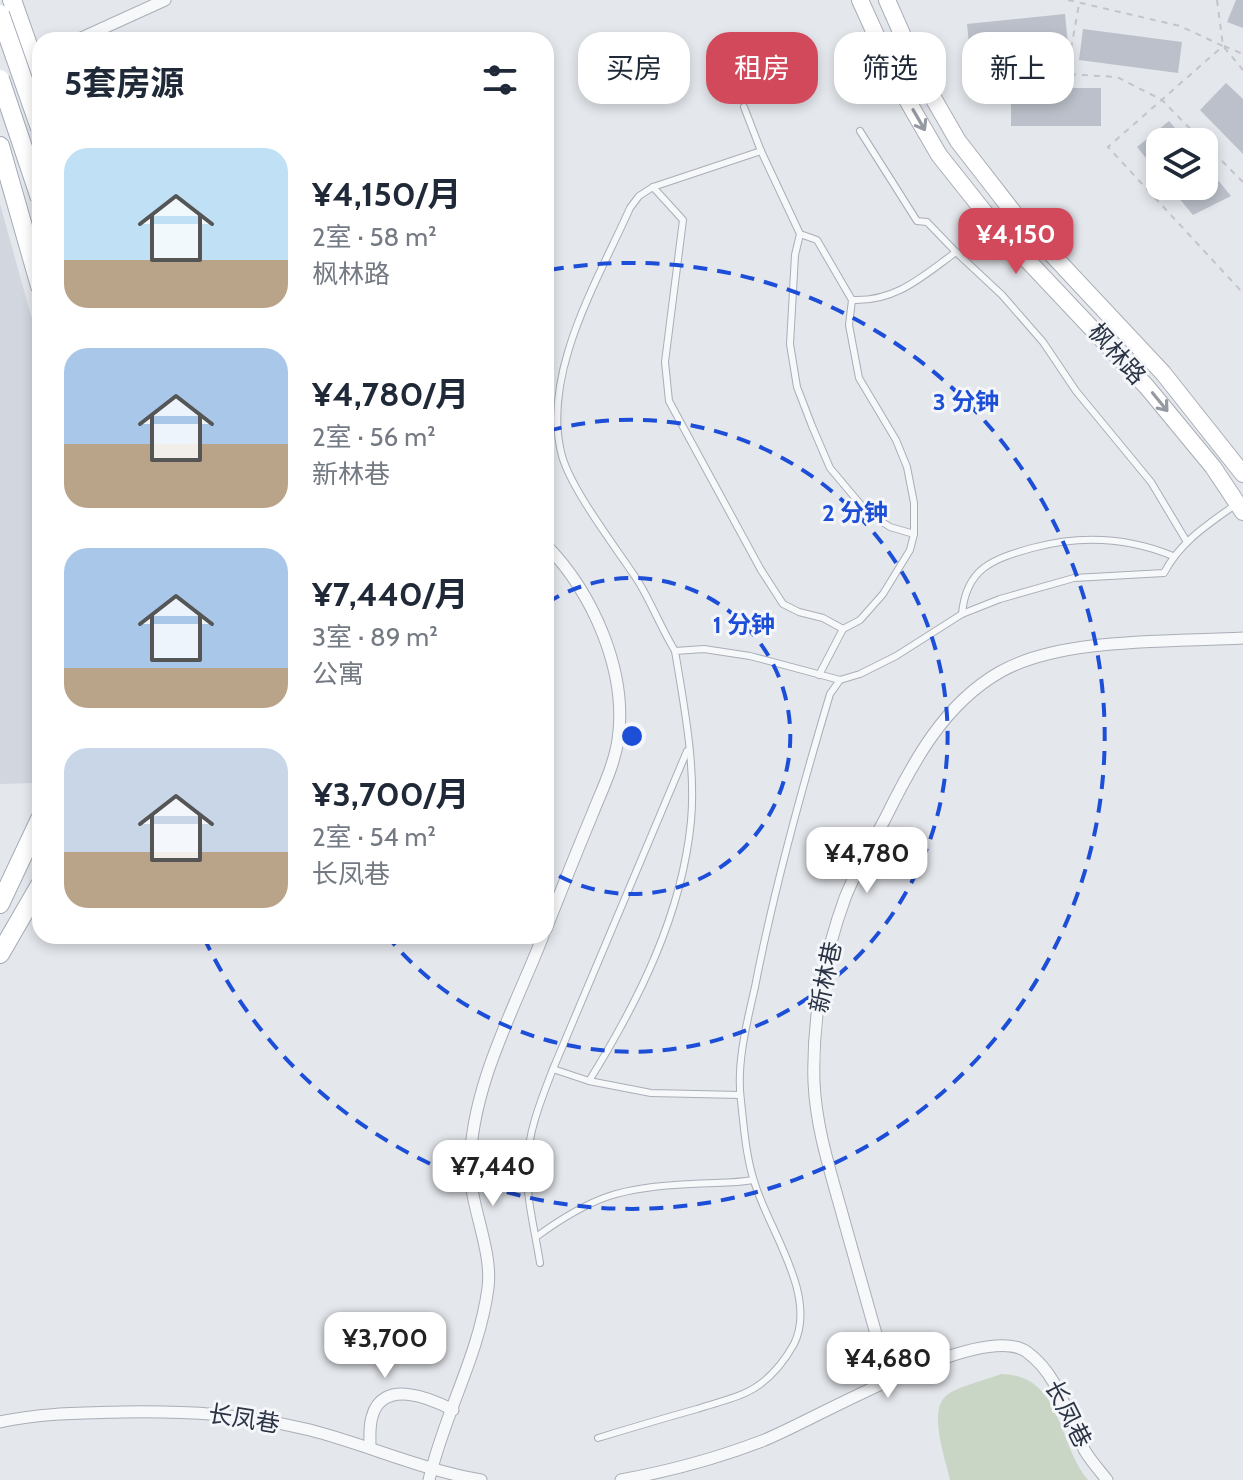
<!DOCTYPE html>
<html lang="zh">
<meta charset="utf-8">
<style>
:root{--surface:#fff;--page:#f6f6f7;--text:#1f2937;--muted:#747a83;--accent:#d1495b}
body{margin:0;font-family:Cabin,"Noto Sans SC",sans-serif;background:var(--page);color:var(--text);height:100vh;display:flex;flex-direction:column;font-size:30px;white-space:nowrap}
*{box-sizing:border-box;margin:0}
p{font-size:26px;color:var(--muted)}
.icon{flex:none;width:44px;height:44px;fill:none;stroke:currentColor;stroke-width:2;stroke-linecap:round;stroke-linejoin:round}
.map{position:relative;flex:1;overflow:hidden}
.drawer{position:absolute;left:32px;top:32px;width:522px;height:912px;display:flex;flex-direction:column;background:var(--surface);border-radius:24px;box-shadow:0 4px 12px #0003}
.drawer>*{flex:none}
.top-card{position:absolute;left:578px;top:32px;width:544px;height:72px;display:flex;gap:16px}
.fabs{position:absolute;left:1146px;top:128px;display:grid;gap:16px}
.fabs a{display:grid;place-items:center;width:72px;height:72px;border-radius:16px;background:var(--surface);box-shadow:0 4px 12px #0003;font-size:40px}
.price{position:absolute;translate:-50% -68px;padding:0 18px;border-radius:16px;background:#fff;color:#222;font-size:26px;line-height:52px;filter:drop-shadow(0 2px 4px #0008)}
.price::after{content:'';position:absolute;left:50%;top:48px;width:24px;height:18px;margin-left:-12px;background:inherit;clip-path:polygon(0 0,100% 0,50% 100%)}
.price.current{background:var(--accent);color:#fff}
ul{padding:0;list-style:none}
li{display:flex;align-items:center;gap:24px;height:200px;padding:0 32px}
li span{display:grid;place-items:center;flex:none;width:224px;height:160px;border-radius:24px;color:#555}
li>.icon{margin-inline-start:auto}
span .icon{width:96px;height:96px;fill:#fffc;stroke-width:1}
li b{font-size:34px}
h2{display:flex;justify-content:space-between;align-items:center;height:96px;padding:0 32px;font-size:34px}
.chip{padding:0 28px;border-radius:24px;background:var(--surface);box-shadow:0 4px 12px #0003;font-size:28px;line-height:72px}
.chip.current{background:var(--accent);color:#fff}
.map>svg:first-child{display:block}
</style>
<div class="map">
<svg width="1243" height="1480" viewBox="0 0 1243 1480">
<rect width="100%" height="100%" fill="#e4e7ec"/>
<polygon fill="#d2d6de" points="0,204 40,348 40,738 35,783 0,784"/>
<path fill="#c9d6c5" d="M1001 1374C1062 1375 1057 1443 1088 1480H950C946 1460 927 1410 947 1395 959 1386 986 1380 1001 1374Z"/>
<g fill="#bbc0ca">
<polygon points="1236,0 1243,0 1243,28 1227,22"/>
<polygon points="1065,14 1068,44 970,54 967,24"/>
<polygon points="1083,29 1182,42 1178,73 1079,60"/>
<polygon points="1226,83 1243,99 1243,154 1200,110"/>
<rect x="1011" y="88" width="90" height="38"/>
<polygon points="1169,121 1187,142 1160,142 1160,175 1137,147"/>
<polygon points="1204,163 1231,196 1193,215 1169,186 1204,186"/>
</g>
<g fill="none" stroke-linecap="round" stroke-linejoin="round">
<defs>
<g id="service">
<polyline points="744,107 761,151 800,234 795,255 790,344 797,387 812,426 830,468 867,512 890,527 914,534"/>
<polyline points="860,131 917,221 927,222 956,252"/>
<polyline points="653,187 683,220 665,362 669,401 761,570 783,604 799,612 823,618 843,629"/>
<polyline points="800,234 817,240 852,300"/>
<path d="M962 614C966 568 993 559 1032 548 1080 535 1127 537 1173 556"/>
<path d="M675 651C661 628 652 604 638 581 617 549 572 491 562 456 540 375 598 280 630 208L639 196 653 187 761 151"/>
<path d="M819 675 843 629 860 620 883 594 910 550 914 534V503L907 467 896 440 859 378 849 325 852 300C896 302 923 276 956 252L1002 295 1043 342 1076 391 1151 482 1187 542"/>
<polyline points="553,1069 687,751"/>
<polyline points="589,1081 651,1093 740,1095"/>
<path d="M536 1237C592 1196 622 1187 691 1184 712 1182 732 1184 753 1180"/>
<path d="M540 1263C535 1231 526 1198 527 1165 528 1132 541 1100 553 1069L589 1081C638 1002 682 915 691 821 696 767 684 705 675 651L704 649 750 656 840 680 860 674 896 656 962 614 1000 599 1074 578 1164 573C1180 542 1207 525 1235 505"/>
<path d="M598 1438C631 1428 664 1418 697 1409 717 1402 741 1398 759 1385 773 1375 785 1360 794 1344 818 1296 769 1230 755 1184 746 1158 744 1128 741 1101 736 1064 747 1022 755 987 774 888 801 791 830 694L840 680"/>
</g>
<g id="minor">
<polyline points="77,40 165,0"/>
<path d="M546 545C593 593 628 672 618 740 614 766 601 792 592 815 576 853 561 891 546 929"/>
<path d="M889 1380C874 1326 858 1272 843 1217 831 1173 816 1129 814 1082 812 1021 824 955 845 898 856 870 872 844 886 817 913 762 944 704 1000 672 1061 637 1172 642 1243 638"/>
<path d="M0 1422C41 1413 80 1413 122 1412 187 1411 246 1414 310 1430 368 1445 422 1470 481 1480"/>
<path d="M370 1448C370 1438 369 1426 372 1417 382 1378 430 1398 453 1410"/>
<path d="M429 1480C444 1414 479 1356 488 1288 493 1250 470 1207 470 1167 471 1086 514 1010 543 936"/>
<path d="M621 1480C670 1471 715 1459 762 1441 812 1422 982 1319 1027 1352 1060 1376 1067 1417 1085 1451 1091 1461 1100 1471 1107 1480"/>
</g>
<g id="secondary">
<polyline points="860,0 899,86 939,155 997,228 1147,387 1213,467 1243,512"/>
<polyline points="887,0 921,77 958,141 1017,217 1163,373 1243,474"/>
</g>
<g id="primary">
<polyline points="12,0 40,79"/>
<polyline points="0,146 40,286"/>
<polyline points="0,904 40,819"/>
<polyline points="0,954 40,885"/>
</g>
</defs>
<use href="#service" stroke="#a9aeb7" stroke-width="8"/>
<use href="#minor" stroke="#a9aeb7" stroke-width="13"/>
<use href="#secondary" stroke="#a9aeb7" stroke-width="18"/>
<use href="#primary" stroke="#a3abb8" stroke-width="20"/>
<g stroke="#c2c5cb" stroke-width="2" stroke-dasharray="6 6" stroke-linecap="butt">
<polyline points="1068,0 1180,26 1223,46 1108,147 1243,293"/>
<polyline points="1217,0 1223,46 1243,70"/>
<polyline points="1224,46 1243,54"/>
<polyline points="998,70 1117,77 1162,100 1203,142"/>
<polyline points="1067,72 1079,4"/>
<polyline points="1205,144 1243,182"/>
</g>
<use href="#service" stroke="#f7f8fa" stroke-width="6"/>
<use href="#minor" stroke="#f7f8fa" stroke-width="11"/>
<use href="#secondary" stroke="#fff" stroke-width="16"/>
<use href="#primary" stroke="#fff" stroke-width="18"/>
<defs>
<g id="primary-bridge">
<polyline points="0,14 40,128"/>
<polyline points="0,79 40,198"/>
</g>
</defs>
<use href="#primary-bridge" stroke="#a3abb8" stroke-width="20" stroke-linecap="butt"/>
<use href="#primary-bridge" stroke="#fff" stroke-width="18"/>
</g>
<defs><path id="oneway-shaft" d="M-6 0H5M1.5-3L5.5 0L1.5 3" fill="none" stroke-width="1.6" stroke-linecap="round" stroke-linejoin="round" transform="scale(2)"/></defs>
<g stroke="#959aa2">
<use href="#oneway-shaft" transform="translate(919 120) rotate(60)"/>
<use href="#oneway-shaft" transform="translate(1160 402) rotate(51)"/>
</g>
<g fill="none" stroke="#1d4ed8" stroke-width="4" stroke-dasharray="14 10">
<path d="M547 603A158 158 0 1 1 547 869"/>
<path d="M548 431A316 316 0 1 1 388 937"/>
<path d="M550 270A473 473 0 1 1 205 940"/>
</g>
<g text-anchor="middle" stroke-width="6" stroke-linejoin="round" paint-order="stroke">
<g font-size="24" fill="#2b3445" stroke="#f4f6f9">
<text transform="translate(1117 354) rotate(48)" y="8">枫林路</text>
<text transform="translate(826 977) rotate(-78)" y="8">新林巷</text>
<text transform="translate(1068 1414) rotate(63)" y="8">长凤巷</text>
<text transform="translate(244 1419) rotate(9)" y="8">长凤巷</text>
</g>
</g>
<circle cx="632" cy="736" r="12" fill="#1d4ed8" stroke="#f4f6f9" stroke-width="4"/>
<g font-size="24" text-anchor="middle" font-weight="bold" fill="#1d4ed8" stroke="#f4f6f9" stroke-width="6" stroke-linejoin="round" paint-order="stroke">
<text x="966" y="410">3 分钟</text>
<text x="855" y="521">2 分钟</text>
<text x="744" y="633">1 分钟</text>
</g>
</svg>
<div class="fabs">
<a><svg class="icon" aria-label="layers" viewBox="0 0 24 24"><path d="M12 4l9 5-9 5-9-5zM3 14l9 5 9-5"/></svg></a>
</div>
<b class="price current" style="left:1016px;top:276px">¥4,150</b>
<b class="price" style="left:867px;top:895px">¥4,780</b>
<b class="price" style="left:493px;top:1208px">¥7,440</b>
<b class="price" style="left:385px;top:1380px">¥3,700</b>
<b class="price" style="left:888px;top:1400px">¥4,680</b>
<div class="top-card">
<a class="chip">买房</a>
<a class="chip current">租房</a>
<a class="chip">筛选</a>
<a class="chip">新上</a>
</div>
<section class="drawer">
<h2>5套房源<svg class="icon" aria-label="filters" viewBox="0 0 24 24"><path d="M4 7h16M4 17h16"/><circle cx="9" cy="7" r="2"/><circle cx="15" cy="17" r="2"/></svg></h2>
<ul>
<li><span style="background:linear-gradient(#bfe0f5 70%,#b9a48a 0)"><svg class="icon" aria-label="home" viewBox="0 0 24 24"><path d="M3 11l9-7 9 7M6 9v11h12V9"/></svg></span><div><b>¥4,150/月</b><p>2室 · 58 m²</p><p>枫林路</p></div></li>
<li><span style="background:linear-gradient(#a9c7e8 60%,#b9a48a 0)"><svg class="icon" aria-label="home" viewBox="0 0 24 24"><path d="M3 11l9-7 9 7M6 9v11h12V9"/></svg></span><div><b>¥4,780/月</b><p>2室 · 56 m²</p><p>新林巷</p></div></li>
<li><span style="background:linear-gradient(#a9c7e8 75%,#b9a48a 0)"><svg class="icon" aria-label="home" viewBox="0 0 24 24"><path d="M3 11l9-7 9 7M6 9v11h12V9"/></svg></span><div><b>¥7,440/月</b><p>3室 · 89 m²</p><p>公寓</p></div></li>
<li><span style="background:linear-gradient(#c9d6e8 65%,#b9a48a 0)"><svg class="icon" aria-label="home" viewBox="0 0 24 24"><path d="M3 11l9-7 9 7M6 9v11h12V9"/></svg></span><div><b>¥3,700/月</b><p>2室 · 54 m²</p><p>长凤巷</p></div></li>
</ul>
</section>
</div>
